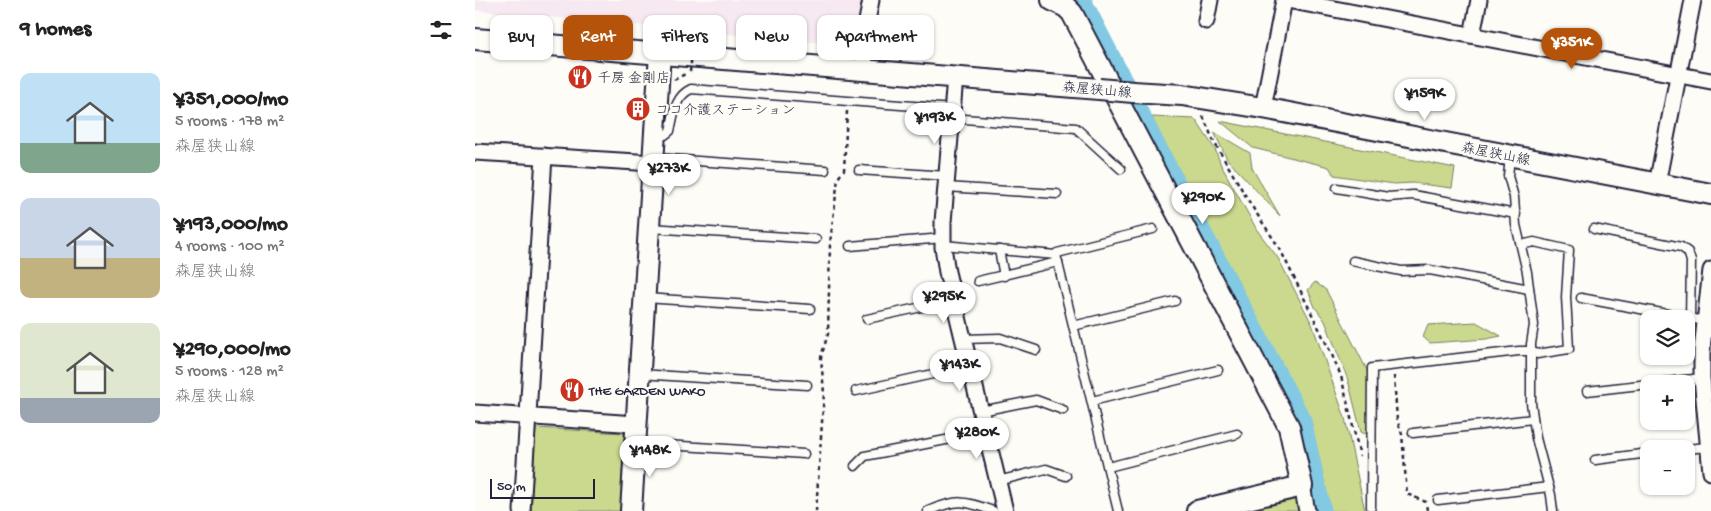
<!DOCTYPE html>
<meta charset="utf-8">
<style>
:root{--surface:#fff;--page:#f2f2f2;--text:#222;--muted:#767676;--accent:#b45309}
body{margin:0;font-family:"Gochi Hand","Klee One",sans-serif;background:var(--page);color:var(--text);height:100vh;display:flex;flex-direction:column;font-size:19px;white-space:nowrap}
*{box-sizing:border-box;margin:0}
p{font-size:16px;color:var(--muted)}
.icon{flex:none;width:28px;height:28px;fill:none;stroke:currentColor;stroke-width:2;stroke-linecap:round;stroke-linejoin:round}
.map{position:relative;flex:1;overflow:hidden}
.side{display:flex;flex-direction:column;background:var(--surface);width:475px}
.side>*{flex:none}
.guide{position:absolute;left:15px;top:15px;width:475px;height:45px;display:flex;gap:10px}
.tools{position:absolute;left:1165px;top:310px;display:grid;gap:10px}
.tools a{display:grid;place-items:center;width:55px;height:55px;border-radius:10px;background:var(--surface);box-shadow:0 1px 4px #0004;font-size:25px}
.scale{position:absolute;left:15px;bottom:12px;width:105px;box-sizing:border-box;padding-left:5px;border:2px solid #22223b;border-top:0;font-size:14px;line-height:18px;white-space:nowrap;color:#22223b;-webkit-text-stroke:4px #fdfcf7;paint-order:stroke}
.price{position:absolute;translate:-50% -42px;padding:0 11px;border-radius:18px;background:#fff;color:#222;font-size:16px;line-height:32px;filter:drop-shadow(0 1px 2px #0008)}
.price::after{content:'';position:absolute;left:50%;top:30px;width:15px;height:11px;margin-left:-8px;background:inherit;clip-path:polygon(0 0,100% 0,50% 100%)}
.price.on{background:var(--accent);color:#fff}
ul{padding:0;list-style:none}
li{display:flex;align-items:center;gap:15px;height:125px;padding:0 20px}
li span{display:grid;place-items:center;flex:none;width:140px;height:100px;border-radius:10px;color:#555}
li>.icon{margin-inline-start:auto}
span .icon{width:60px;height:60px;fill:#fffc;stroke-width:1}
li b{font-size:21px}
h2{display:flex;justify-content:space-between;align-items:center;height:60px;padding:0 20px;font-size:21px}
.chip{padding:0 18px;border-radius:10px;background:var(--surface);box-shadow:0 1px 4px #0004;font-size:18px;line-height:45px}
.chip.on{background:var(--accent);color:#fff}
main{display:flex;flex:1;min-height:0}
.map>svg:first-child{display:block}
</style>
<main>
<section class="side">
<h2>9 homes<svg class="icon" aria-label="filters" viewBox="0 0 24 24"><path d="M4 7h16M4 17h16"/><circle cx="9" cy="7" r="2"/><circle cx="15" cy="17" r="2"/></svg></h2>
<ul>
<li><span style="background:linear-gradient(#bfe0f5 70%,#7fa58c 0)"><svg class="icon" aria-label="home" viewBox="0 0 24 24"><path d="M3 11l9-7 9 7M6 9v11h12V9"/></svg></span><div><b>¥351,000/mo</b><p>5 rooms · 178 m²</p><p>森屋狭山線</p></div></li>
<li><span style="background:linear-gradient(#c9d6e8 60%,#c2b280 0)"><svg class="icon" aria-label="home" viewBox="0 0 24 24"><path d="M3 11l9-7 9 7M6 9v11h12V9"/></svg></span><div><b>¥193,000/mo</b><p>4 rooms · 100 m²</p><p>森屋狭山線</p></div></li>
<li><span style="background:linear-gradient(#dfe7d0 75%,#9aa5b1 0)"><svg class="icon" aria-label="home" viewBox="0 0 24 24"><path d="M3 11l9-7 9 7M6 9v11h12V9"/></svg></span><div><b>¥290,000/mo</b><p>5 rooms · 128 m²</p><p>森屋狭山線</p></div></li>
</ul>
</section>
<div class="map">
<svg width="1236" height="511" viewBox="0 0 1236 511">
<rect width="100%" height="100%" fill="#fdfcf7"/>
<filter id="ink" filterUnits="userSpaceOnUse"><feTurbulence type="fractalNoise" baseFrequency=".02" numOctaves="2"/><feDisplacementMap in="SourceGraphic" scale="10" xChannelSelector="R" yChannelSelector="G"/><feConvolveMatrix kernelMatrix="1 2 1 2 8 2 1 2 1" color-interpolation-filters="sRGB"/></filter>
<g filter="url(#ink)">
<polygon fill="#f6e9f1" points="0,0 389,0 380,46 0,10"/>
<g fill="#cad98d" stroke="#767e64">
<polygon points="677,117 720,119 740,149 746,165 782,230 803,258 837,324 870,418 890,511 856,511 835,420 690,146"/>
<polygon points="745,121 980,168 977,188 938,183 919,184 859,175 854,167 778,148"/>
<polygon points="739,132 775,153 777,168 805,216 752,159"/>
<polygon points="840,282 851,290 894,374 893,430 890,434 886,432 873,380 850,321 840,307 833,290"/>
<polygon points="1001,322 1026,336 1011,339 955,343 948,337 953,325"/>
<polygon points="61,428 149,433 145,511 56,511"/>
<polygon points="820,493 824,511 746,511"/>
</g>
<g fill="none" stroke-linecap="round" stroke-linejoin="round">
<polyline stroke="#83c9e4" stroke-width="25" points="597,0 606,5 677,144 824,421 844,511"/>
<defs>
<g id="lane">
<polyline points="477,118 601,128 646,169"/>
<path d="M180 134 190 135 195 131C199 115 199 97 216 89L478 109"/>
<polyline points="1035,157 1033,176 1039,197 1041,225 1052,272 1059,325 1056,344 1056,403 1061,438 1076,495 1078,511"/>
<polyline points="180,158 350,170"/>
<polyline points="384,170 472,176"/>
<polyline points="471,187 582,194"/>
<polyline points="862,188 913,197 938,195 1041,214"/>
<polyline points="176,228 341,239"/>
<polyline points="1119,229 1206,247 1213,252 1216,261 1215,318"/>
<polyline points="468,245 581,255 582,253 678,229"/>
<polyline points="375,246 468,238"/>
<polyline points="524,250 529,276"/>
<polyline points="581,255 643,511"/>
<polyline points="878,261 926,271 955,270 1054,289"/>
<polyline points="503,281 583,262"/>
<polyline points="170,298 335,309"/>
<polyline points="1106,298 1230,321"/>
<polyline points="392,319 479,300"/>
<polyline points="598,326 700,301"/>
<polyline points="488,339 525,338 561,350"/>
<polyline points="165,374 332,385"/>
<polyline points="1174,384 1227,378"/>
<polyline points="381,391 494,366"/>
<polyline points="1112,391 1174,384"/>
<polyline points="617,401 743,370"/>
<polyline points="506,411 561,400 588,410"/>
<polyline points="938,433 1058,419"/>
<polyline points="161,443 329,454"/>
<polyline points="1211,449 1233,447"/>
<polyline points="1120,460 1174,453"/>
<polyline points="380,466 390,456 511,432"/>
<polyline points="633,467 762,434"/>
<polyline points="523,481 571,469 591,476"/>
<polyline points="963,500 1074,487"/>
<polyline points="896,507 897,368 1044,351 1056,351 1062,354 1094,349 1091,297 1094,250 1059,242 1046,245"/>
<path d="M453 511C483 499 488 500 518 511"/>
</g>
<g id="street">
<polyline points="812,0 1236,81"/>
<polyline points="731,21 735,0"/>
<polyline points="997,35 1004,0"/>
<polyline points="389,69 392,21 396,0"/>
<polyline points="480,77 468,222 468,247 472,272 530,511"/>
<polyline points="788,108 809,0"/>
<polyline points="0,152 178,163"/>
<polyline points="1182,184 1218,0"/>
<polyline points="1236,270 1227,349 1227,378 1236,472"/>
<polyline points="0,413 161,424"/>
<polyline points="827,486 832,511"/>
<polyline points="47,511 69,156"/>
</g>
<g id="secondary">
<polyline points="577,0 591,7 597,13 814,427 827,486 722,511"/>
<polyline points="0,39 624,89"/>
<polyline points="658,92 707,95 788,108 1236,194"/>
<polyline points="156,511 185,53"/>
</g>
</defs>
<use href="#lane" stroke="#22223b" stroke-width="11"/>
<use href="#street" stroke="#22223b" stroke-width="19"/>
<use href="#secondary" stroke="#22223b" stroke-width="24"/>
<g stroke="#22223b" stroke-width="2.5" stroke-dasharray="4 4" stroke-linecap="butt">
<polyline points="209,36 175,33 175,29 219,34 220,17 224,17 224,27"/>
<polyline points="199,80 212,73"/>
<polyline points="728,116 739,142 776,205 805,249 857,355 866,376 885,456"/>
<polyline points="919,376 922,420 927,434 932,494 951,502 952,511"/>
<polyline points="341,511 349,393 346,357 353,334 355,244 363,178 369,170 372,111"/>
</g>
<use href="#lane" stroke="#fdfcf7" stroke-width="8"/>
<use href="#street" stroke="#fdfcf7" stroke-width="15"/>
<use href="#secondary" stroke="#fdfcf7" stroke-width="20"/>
<defs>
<polyline id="secondary-bridge" points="624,89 658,92"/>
</defs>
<use href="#secondary-bridge" stroke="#22223b" stroke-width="24" stroke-linecap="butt"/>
<polyline stroke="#22223b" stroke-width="2.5" stroke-dasharray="4 4" stroke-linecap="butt" points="215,72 219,34"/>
<use href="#secondary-bridge" stroke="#fdfcf7" stroke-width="20"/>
</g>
</g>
<defs>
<symbol id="restaurant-disc" viewBox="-11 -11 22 22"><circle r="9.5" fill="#c8321e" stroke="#fdfcf7"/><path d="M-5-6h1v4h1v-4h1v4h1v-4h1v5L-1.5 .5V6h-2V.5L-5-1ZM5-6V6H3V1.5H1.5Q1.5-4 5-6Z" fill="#fff"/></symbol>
<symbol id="building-disc" viewBox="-11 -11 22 22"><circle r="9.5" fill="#c8321e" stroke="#fdfcf7"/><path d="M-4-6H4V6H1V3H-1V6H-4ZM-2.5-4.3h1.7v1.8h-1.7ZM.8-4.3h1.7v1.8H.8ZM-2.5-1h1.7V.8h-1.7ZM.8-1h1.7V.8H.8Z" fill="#fff"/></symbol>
</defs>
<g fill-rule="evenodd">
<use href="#restaurant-disc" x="91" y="63" width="28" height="28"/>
<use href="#building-disc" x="149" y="95" width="28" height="28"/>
<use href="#restaurant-disc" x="83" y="376" width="28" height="28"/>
</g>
<g text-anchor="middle" stroke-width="5" stroke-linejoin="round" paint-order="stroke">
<g font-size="14" fill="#22223b" stroke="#fdfcf7" text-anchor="start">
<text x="122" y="82">千房 金剛店</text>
<text x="180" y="114">ココ介護ステーション</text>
<text x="114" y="395">THE GARDEN WAKO</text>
</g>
<g font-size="14" fill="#22223b" stroke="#fdfcf7">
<text transform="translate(622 89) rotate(5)" y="5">森屋狭山線</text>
<text transform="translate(1021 153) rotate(11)" y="5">森屋狭山線</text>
</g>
</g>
</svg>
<div class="tools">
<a><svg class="icon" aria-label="layers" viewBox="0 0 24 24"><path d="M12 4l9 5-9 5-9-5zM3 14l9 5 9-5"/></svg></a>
<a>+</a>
<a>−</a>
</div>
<div class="scale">50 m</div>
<b class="price on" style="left:1097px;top:70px">¥351K</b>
<b class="price" style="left:950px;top:121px">¥159K</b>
<b class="price" style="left:460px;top:145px">¥193K</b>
<b class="price" style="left:194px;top:196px">¥273K</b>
<b class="price" style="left:728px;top:225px">¥290K</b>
<b class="price" style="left:469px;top:324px">¥295K</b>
<b class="price" style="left:485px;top:392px">¥143K</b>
<b class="price" style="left:502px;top:460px">¥280K</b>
<b class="price" style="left:175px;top:478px">¥148K</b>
<div class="guide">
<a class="chip">Buy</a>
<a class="chip on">Rent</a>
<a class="chip">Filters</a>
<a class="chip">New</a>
<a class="chip">Apartment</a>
</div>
</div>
</main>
